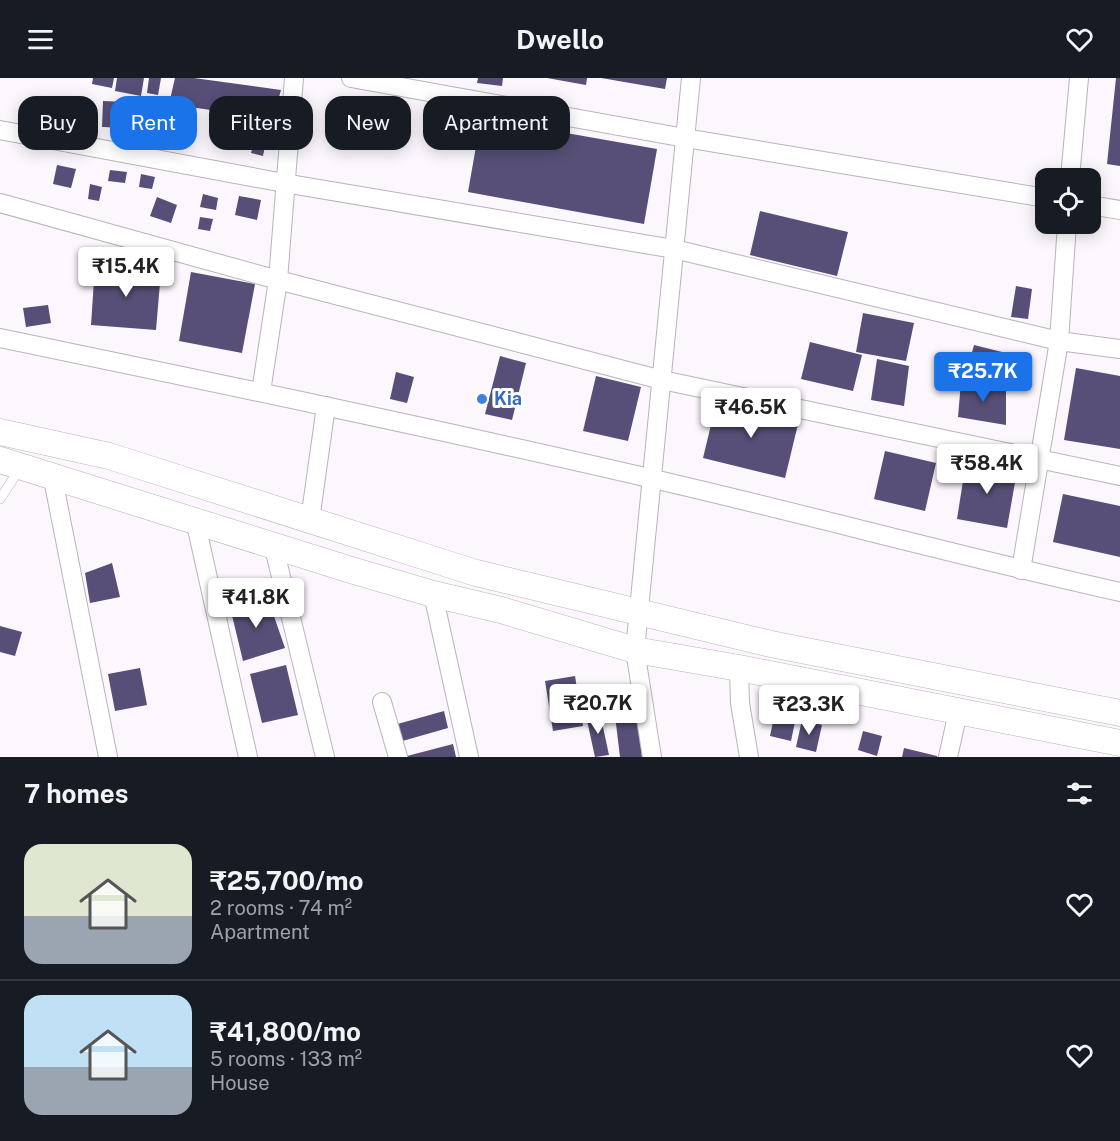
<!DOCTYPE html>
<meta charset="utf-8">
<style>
:root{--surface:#171b24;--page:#242831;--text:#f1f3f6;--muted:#9ea1a6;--line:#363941;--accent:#1a73e8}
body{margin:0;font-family:"Public Sans",sans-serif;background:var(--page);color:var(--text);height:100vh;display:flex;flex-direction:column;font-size:22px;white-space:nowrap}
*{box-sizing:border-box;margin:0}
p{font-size:20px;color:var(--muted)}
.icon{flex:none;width:33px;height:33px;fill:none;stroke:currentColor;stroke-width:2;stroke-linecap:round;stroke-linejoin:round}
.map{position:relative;height:679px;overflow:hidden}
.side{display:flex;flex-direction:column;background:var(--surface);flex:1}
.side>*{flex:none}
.top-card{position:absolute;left:18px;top:18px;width:600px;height:54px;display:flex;gap:12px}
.tools{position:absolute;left:1035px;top:90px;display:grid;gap:12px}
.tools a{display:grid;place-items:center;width:66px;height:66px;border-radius:12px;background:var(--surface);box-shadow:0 3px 15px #0003;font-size:30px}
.price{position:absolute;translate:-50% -51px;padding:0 14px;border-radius:6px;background:#fff;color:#222;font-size:20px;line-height:39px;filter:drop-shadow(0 2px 3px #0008)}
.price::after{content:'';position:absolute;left:50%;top:36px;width:18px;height:14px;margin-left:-9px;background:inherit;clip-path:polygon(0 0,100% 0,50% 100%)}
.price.active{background:var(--accent);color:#fff}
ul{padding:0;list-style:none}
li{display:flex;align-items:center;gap:18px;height:150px;padding:0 24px}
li+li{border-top:2px solid var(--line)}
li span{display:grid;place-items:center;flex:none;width:168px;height:120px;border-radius:18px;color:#555}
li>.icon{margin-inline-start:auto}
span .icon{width:72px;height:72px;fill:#fffc;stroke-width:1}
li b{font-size:26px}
h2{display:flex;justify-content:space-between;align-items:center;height:72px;padding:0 24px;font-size:26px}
.pill{padding:0 21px;border-radius:18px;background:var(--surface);box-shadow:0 3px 15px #0003;font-size:21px;line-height:54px}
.pill.active{background:var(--accent);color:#fff}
header{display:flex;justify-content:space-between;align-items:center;height:78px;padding:0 24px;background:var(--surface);font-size:27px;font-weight:700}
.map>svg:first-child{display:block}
</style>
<header><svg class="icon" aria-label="menu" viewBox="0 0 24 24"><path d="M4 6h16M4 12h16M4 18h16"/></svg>Dwello<svg class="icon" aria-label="heart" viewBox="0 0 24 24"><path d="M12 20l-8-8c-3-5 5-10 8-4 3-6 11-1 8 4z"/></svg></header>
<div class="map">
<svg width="1120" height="679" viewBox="0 0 1120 679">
<rect width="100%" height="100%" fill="#fcf7fd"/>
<g fill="#574f77">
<polygon points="93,0 114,0 112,10 92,6"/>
<polygon points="117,0 144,0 141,18 115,13"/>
<polygon points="149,0 161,0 158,17 147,15"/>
<polygon points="175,0 194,0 281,12 273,41 169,26"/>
<polygon points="478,0 503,0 502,8 477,5"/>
<polygon points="547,0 587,0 586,7"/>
<polygon points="601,0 667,0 665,11"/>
<polygon points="1116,0 1120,0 1120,88 1107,86"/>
<polygon points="103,23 128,24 127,50 102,49"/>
<polygon points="135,35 144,37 140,54 132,52"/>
<polygon points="481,40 657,71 644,146 468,114"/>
<polygon points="255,60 266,63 263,78 251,75"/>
<polygon points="57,87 76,91 71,110 53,106"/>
<polygon points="110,92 127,94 125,105 108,103"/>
<polygon points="141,96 155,99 152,111 139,109"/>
<polygon points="90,106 102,109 99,123 88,121"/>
<polygon points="203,116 218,120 216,132 200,129"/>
<polygon points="239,118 261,122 257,142 235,137"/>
<polygon points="157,119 177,127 171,145 150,138"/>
<polygon points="760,133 848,154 837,198 750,177"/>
<polygon points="200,139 213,141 210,153 198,151"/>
<polygon points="95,187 161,193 156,252 91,247"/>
<polygon points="191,194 255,206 242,275 179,263"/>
<polygon points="1016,208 1032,211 1028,241 1011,239"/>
<polygon points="48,227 51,245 26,249 23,230"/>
<polygon points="863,235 914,245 906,283 856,274"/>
<polygon points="810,264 862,277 853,313 801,301"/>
<polygon points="974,267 1014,277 1008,303 966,297"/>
<polygon points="500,278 526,285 512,342 485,336"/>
<polygon points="877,281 909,288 904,328 871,322"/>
<polygon points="1076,290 1120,298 1120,371 1064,362"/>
<polygon points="396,294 414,299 407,325 390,321"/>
<polygon points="596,298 641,309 628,363 583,353"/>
<polygon points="961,304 1006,311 1006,347 958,339"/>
<polygon points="717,322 799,342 785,400 703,380"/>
<polygon points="885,373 936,385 925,433 874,421"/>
<polygon points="966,384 1017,393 1007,450 957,441"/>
<polygon points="1063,416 1120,428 1120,479 1053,464"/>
<polygon points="112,485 120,519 90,525 85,495"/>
<polygon points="268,521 285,570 243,583 230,529"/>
<polygon points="0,548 22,554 15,578 0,574"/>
<polygon points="286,587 298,637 262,645 250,596"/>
<polygon points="140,590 147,627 115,633 108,596"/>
<polygon points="575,598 583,648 553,653 545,603"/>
<polygon points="635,619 642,679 620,679 613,621"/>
<polygon points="444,633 448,650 399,664 394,647"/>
<polygon points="775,634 796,639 791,663 770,658"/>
<polygon points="600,635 609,677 595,679 586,638"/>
<polygon points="802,642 822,647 816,674 796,669"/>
<polygon points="863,653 882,658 877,678 858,672"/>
<polygon points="453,666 456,679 407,679 407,678"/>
<polygon points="904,670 937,678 937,679 902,679"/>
</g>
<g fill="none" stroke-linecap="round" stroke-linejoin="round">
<defs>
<polyline id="service" points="0,421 20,390"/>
<g id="minor">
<polyline points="351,0 685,60 1046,120"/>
<polyline points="0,52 284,105 674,171 1059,263 1021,492"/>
<polyline points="1070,100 1079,0"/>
<polyline points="0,125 278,202 662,302 1120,398"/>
<polyline points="1090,127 1120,132"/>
<polyline points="1067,146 1059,263 1120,271"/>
<path d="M0 260C217 305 433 350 649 400 806 436 962 479 1120 514"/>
<polyline points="261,314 278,202 294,0"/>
<polyline points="52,396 108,679"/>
<polyline points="195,442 248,679"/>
<polyline points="310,442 326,328"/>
<polyline points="273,466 325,679"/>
<polyline points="433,516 469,679"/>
<polyline points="739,590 740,625 749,679"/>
<polyline points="382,624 398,679"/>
<polyline points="652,679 635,572 691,0"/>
<polyline points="948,679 958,634"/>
</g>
<g id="secondary">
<polyline points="0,354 109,378 476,495 771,566 1120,635"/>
<polyline points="0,382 351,492 433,516 501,532 635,572 739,590 1120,665"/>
</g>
</defs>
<use href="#service" stroke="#b8b4b9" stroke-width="10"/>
<use href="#minor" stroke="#b8b4b9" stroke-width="20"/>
<use href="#secondary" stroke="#b8b4b9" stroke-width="27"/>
<use href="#service" stroke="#fff" stroke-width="9"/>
<use href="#minor" stroke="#fff" stroke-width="18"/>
<use href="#secondary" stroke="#fff" stroke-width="26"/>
</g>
<circle fill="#3f7fe0" stroke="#fff" stroke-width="2" cx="482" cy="321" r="6"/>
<g text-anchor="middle" stroke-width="6" stroke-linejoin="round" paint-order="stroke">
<g font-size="18" font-weight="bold" fill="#366cbe" stroke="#fff" text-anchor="start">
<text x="494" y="327">Kia</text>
</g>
</g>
</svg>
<div class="tools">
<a><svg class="icon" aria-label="locate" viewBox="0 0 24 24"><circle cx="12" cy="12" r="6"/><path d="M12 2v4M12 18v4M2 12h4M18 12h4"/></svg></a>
</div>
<b class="price" style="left:126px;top:220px">₹15.4K</b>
<b class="price active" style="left:983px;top:325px">₹25.7K</b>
<b class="price" style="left:751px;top:361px">₹46.5K</b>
<b class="price" style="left:987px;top:417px">₹58.4K</b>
<b class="price" style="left:256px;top:551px">₹41.8K</b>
<b class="price" style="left:598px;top:657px">₹20.7K</b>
<b class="price" style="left:809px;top:658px">₹23.3K</b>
<div class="top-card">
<a class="pill">Buy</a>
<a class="pill active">Rent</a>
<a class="pill">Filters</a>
<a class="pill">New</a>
<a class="pill">Apartment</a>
</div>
</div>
<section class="side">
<h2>7 homes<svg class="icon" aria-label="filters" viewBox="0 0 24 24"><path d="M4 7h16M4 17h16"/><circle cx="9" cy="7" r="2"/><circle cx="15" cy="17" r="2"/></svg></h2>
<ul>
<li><span style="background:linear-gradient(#dfe7d0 60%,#9aa5b1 0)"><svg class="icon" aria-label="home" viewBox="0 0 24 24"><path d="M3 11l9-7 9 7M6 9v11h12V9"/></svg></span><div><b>₹25,700/mo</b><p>2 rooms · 74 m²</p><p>Apartment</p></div><svg class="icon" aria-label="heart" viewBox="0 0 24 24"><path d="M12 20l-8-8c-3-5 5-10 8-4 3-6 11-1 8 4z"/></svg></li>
<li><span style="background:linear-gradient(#bfe0f5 60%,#9aa5b1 0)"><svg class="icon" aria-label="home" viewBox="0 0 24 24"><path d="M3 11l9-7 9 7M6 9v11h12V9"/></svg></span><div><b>₹41,800/mo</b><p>5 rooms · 133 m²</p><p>House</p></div><svg class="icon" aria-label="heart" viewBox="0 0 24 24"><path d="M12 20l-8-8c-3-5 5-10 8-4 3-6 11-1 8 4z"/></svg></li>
</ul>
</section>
